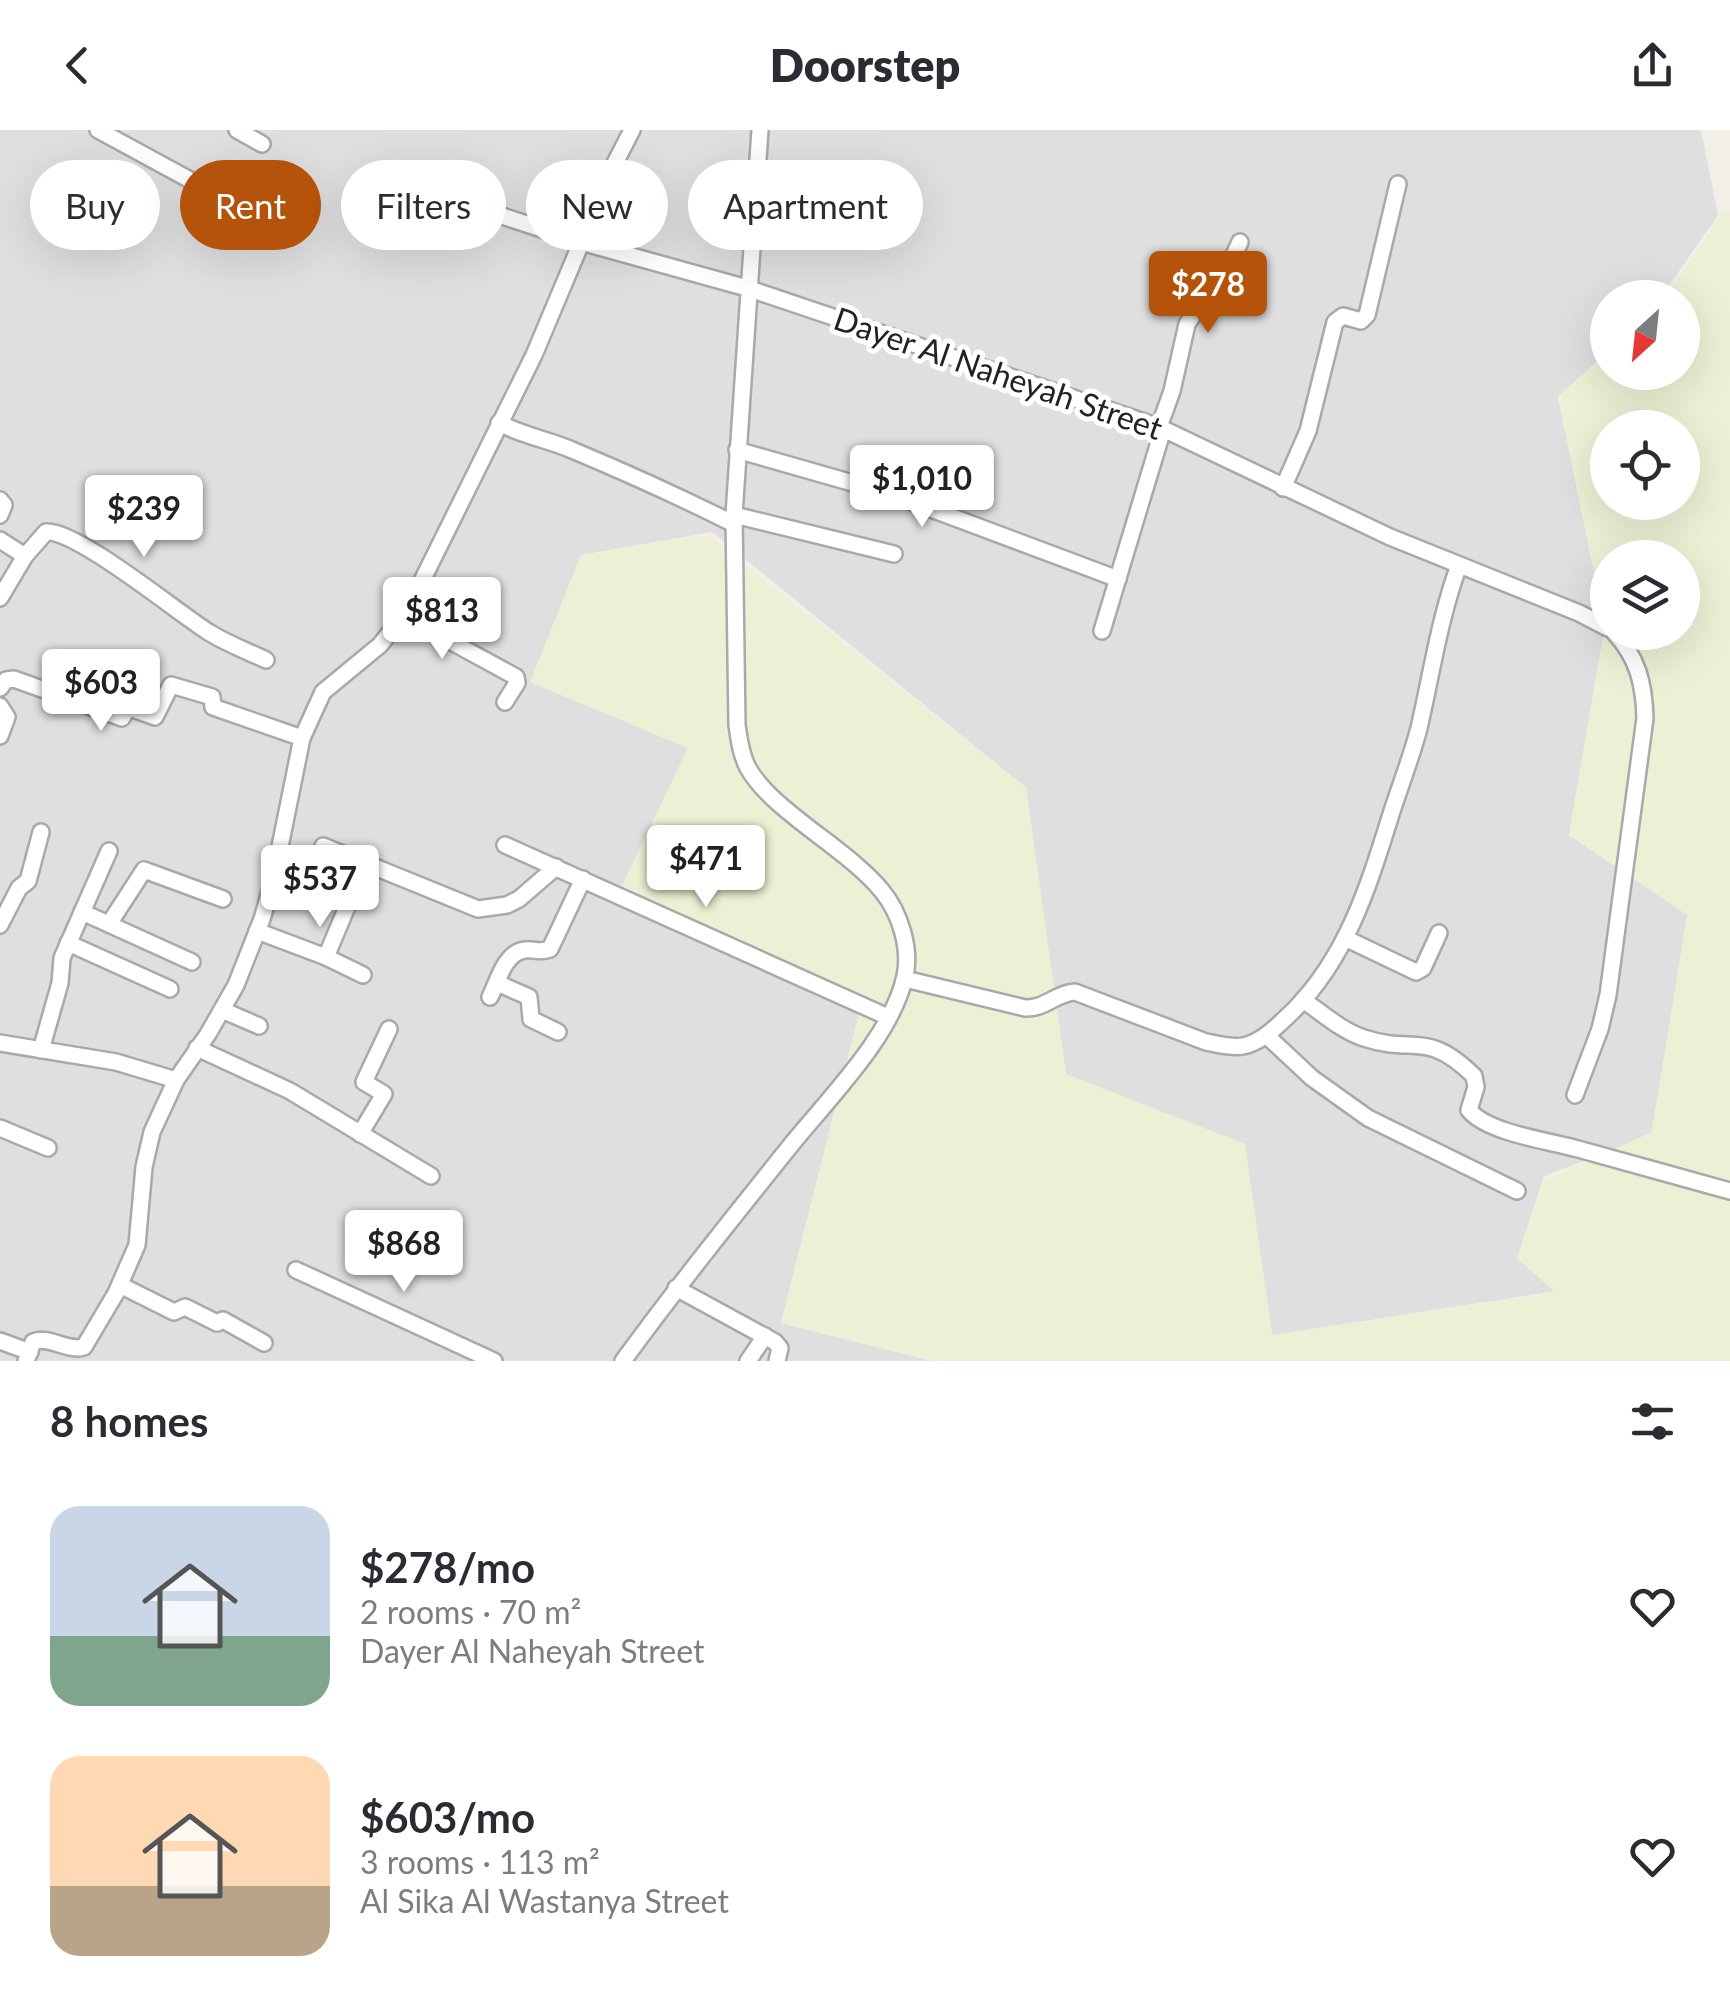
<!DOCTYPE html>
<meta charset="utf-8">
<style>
:root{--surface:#fff;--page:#f2f2f3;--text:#2b2b33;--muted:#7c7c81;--accent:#b45309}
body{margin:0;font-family:Lato,sans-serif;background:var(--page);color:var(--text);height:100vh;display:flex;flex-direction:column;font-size:38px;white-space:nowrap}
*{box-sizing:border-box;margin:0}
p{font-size:32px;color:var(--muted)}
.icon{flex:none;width:55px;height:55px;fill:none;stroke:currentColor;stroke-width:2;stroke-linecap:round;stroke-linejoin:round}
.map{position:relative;height:1231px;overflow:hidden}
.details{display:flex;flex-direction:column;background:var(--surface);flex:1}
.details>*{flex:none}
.top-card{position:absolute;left:30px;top:30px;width:1000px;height:90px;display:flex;gap:20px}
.needle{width:65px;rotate:207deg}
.buttons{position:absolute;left:1590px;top:150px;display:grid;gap:20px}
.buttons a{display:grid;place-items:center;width:110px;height:110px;border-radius:50%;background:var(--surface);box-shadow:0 10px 40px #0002;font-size:50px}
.price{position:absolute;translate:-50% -85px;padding:0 22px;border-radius:10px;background:#fff;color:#222;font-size:32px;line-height:65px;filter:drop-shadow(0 2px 5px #0008)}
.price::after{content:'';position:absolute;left:50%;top:60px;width:30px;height:22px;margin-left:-15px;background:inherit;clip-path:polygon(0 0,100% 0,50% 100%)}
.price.on{background:var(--accent);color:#fff}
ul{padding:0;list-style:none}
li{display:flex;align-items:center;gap:30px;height:250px;padding:0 50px}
li span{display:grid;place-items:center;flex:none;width:280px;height:200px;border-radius:30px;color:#555}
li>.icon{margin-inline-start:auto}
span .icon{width:120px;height:120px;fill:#fffc;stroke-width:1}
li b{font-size:42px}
h2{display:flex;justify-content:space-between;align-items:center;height:120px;padding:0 50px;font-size:42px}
.tag{padding:0 35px;border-radius:45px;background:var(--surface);box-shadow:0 10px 40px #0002;font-size:35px;line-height:90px}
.tag.on{background:var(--accent);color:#fff}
header{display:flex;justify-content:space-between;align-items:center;height:130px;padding:0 50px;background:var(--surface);font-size:45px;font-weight:800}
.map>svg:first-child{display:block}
</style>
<header><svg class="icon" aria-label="back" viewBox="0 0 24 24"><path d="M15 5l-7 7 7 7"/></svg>Doorstep<svg class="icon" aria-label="share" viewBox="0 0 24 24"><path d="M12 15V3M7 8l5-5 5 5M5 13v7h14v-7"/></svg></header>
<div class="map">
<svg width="1730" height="1231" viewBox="0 0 1730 1231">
<rect width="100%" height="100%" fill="#f2efe9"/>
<polygon fill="#e0dfdf" points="0,0 1701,0 1718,85 1661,167 1608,168 1607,222 1558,267 1605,496 1569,705 1688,785 1651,1006 1544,1046 1517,1129 1557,1161 1272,1205 1244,1014 1066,945 1025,657 712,402 581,425 688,618 620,762 859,884 781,1193 932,1231 0,1231"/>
<path fill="#eef0d5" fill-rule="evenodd" d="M1724 80 1730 83V1231H932L781 1193 859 884 619 762 688 618 530 552 581 425 707 405 1026 657 1066 944 1245 1014 1272 1205 1556 1163 1517 1128 1544 1051 1652 1002 1687 785 1569 705 1605 496 1558 266 1607 224 1608 242H1682V168L1666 167ZM1608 298H1682V372H1608ZM1608 428H1682V502H1608Z"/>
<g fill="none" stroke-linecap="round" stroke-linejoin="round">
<defs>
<g id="street">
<polyline points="98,0 190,50"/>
<polyline points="237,0 262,14"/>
<polyline points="399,52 581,112 747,158 1159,297 1390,407 1579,483 1608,498"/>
<path d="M499 293C523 306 547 309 572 320 627 343 680 367 734 394"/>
<polyline points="1159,297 1172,261 1187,194 1195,182 1213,170 1240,112"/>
<polyline points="737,320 891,364 1118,449"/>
<polyline points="1283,358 1308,301 1335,192 1343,186 1361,191 1367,185 1398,54"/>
<polyline points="0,370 4,375 0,385"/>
<polyline points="734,385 894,424"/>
<path d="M0 410 25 426 46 402C76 399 179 484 210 503 228 514 247 521 266 530"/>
<polyline points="0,468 25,426"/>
<polyline points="404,486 516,547 517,553 505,572"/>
<polyline points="1102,501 1163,299"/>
<polyline points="0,558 6,550 14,549 122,588 142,552"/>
<polyline points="0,576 7,587 0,606"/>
<polyline points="130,578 155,587 171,555 212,567 213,577 302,608"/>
<polyline points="505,715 888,887"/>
<polyline points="323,716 478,779 507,775 519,769 556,737"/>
<polyline points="82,782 192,832"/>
<polyline points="109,794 144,740 223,769"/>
<polyline points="0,795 19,758 28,751 41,702"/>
<polyline points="257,801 326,827 363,845"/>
<polyline points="1345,808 1416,842 1423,838 1439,803"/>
<polyline points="68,813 170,859"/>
<polyline points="326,827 365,734"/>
<path d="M905 849 1025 878C1045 879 1056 863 1075 862L1206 912C1217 914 1231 918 1243 916 1263 912 1279 894 1293 881 1349 825 1370 751 1393 678 1402 651 1412 625 1419 598 1432 542 1439 490 1459 435"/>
<polyline points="497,853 529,867 531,889 558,902"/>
<path d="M490 867C498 851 505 822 525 820 535 819 540 823 550 819L583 749"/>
<path d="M1303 870C1322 883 1342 901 1364 908 1415 925 1426 899 1474 946L1476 957 1469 980C1487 1003 1550 1011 1578 1019 1629 1033 1679 1047 1730 1061"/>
<polyline points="222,880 259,896"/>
<polyline points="1266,905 1312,948 1368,988 1517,1061"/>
<polyline points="0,913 116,932 176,950"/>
<polyline points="197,918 290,961 431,1046"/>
<polyline points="41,920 60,853 62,828 109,721"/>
<path d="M1575 965 1600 899 1608 865 1645 588C1644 554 1638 528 1614 502"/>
<polyline points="0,998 48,1018"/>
<polyline points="360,1004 384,964 364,952 389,899"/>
<polyline points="296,1140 494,1231"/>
<polyline points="120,1155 174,1182 185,1177 217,1193 223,1190 264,1213"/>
<polyline points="676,1158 775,1212 780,1218 777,1231"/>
<polyline points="0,1211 30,1222"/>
<path d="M26 1231 33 1212C49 1205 67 1222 84 1217L116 1163 137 1115 144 1037 152 1002 176 950 208 904 236 855 262 789 273 751 302 608 323 562 380 515 407 481 534 225 613 37 632 0"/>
<path d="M623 1231C677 1157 734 1086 791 1015 829 968 892 906 905 846 911 818 900 783 882 761 848 719 772 681 748 638 741 625 739 609 737 595L734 385 760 0"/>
<polyline points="748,1231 765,1206"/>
</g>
</defs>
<use href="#street" stroke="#a9a9a9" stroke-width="20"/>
<use href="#street" stroke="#fff" stroke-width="15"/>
</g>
<g text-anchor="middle" stroke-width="10" stroke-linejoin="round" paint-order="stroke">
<g font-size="32" fill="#222" stroke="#fff">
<text transform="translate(998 244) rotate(19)" y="11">Dayer Al Naheyah Street</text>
</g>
</g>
</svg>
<div class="buttons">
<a><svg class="needle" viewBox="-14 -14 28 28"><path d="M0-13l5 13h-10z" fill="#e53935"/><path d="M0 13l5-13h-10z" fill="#7c7c81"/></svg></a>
<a><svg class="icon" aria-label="locate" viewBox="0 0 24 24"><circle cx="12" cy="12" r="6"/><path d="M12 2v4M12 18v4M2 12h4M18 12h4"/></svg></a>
<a><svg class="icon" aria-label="layers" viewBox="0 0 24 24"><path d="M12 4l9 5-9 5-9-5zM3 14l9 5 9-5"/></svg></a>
</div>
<b class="price on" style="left:1208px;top:206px">$278</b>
<b class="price" style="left:922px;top:400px">$1,010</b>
<b class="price" style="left:144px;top:430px">$239</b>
<b class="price" style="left:442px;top:532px">$813</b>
<b class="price" style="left:101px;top:604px">$603</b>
<b class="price" style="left:706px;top:780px">$471</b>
<b class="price" style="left:320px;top:800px">$537</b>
<b class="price" style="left:404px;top:1165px">$868</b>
<div class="top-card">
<a class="tag">Buy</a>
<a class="tag on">Rent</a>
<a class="tag">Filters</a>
<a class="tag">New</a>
<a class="tag">Apartment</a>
</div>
</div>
<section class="details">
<h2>8 homes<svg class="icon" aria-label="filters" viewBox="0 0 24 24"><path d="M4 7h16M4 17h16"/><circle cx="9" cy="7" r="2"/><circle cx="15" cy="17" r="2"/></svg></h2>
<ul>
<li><span style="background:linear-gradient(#c9d6e8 65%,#7fa58c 0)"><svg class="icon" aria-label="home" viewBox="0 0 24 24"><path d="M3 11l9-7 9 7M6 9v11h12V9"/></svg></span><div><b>$278/mo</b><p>2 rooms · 70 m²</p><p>Dayer Al Naheyah Street</p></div><svg class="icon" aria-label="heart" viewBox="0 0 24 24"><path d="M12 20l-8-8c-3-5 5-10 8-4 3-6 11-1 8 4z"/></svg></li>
<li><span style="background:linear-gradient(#ffd9b3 65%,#b9a48a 0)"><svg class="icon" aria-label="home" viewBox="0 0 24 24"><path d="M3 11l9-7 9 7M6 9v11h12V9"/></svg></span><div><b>$603/mo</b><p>3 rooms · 113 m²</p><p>Al Sika Al Wastanya Street</p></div><svg class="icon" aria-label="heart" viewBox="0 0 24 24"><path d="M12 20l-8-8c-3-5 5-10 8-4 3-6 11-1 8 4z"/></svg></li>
</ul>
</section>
